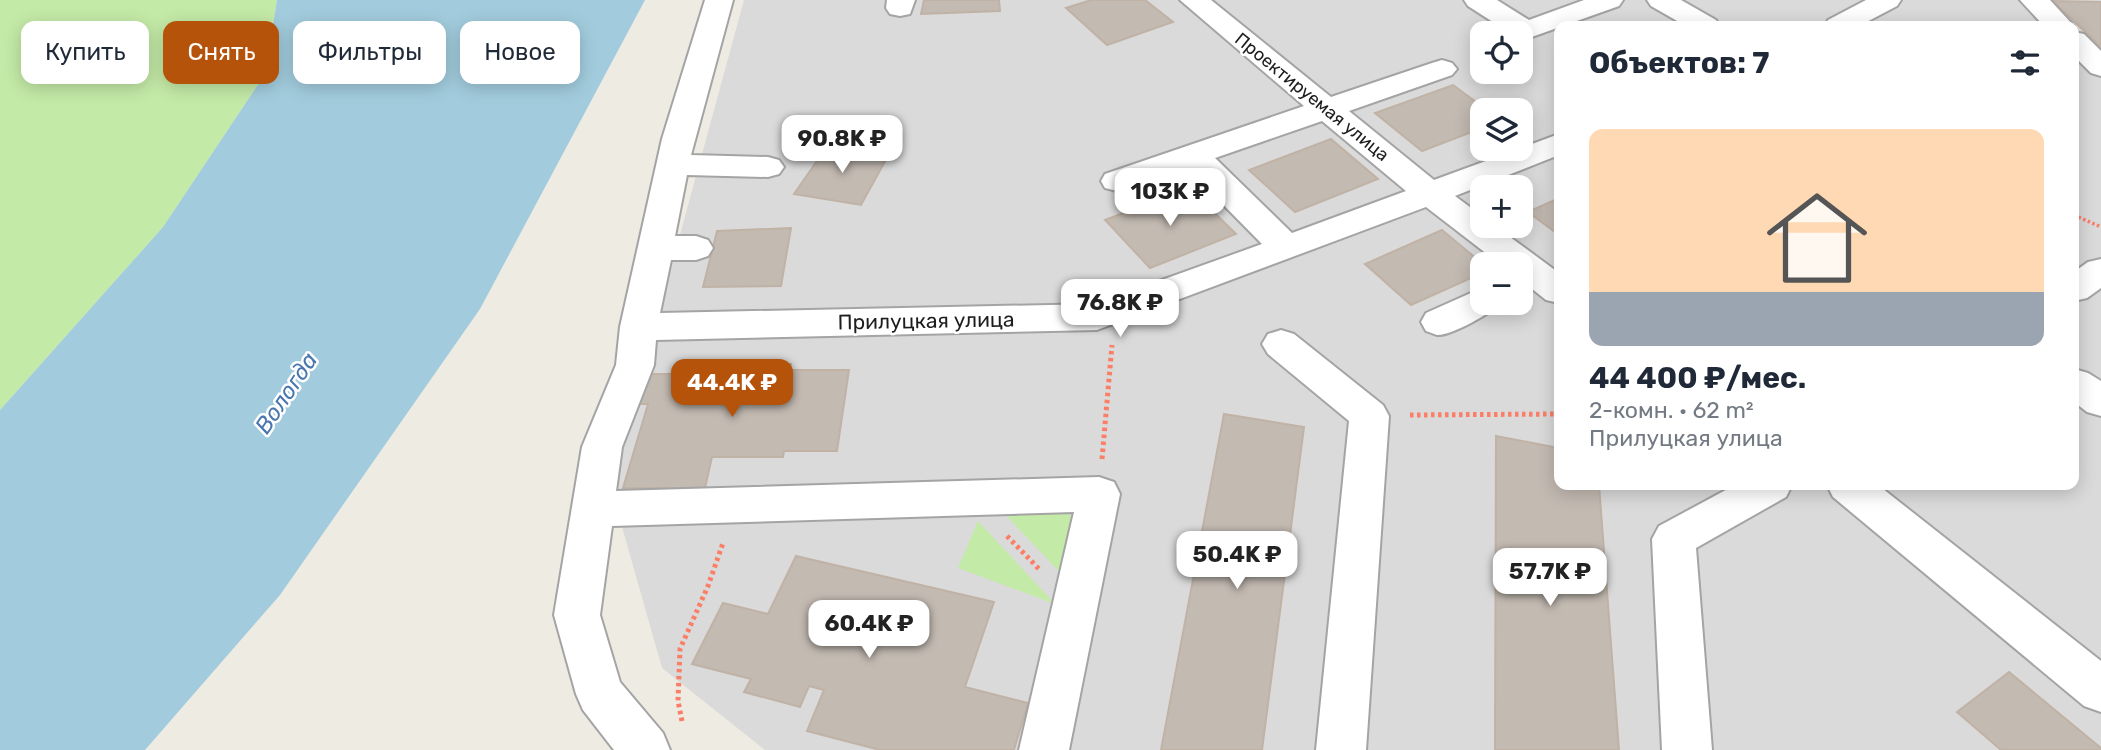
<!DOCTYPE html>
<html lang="ru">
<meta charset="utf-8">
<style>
:root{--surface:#fff;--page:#f6f6f7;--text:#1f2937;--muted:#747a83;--accent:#b45309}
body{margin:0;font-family:Rubik,sans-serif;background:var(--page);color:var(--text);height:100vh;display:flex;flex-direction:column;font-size:26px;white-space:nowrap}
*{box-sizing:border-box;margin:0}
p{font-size:23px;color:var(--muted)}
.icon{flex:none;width:38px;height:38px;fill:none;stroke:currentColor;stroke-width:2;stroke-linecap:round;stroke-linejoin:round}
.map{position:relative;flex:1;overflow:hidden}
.panel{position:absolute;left:1554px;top:21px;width:525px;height:469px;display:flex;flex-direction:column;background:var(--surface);border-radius:14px;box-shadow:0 4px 18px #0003}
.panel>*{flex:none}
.guide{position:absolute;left:21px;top:21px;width:665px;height:63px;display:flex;gap:14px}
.buttons{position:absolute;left:1470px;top:21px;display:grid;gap:14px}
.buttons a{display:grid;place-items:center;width:63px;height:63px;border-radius:14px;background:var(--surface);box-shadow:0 4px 18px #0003;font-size:35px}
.price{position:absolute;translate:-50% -60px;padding:0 16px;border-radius:14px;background:#fff;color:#222;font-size:23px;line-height:46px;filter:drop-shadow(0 2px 4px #0008)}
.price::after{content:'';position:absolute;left:50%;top:42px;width:21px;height:16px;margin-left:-10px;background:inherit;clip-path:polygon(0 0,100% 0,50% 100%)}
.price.active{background:var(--accent);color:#fff}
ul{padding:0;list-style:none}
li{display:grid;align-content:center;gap:14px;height:371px;padding:0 35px}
li span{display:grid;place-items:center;height:217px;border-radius:14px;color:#555}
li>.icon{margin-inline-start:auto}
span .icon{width:126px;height:126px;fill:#fffc;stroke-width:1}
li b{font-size:30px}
h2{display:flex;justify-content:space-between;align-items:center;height:84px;padding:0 35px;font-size:30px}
.chip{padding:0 24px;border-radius:14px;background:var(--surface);box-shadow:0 4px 18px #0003;font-size:24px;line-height:63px}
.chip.active{background:var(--accent);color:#fff}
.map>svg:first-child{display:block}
</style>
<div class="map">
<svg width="2101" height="750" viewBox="0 0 2101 750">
<rect width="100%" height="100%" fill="#eeebe3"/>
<path fill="#dbdada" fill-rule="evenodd" d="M744 0H2101V750H765L662 668 611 488ZM1559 26H2074V485H1559ZM1482 33H1521V72H1482ZM1482 110H1521V149H1482ZM1482 187H1521V226H1482ZM1482 264H1521V303H1482Z"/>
<g fill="#c4eaa7">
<polygon points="0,0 277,0 265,74 163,227 0,410"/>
<polygon points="1061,507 1077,523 1071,584 999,508"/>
<polygon points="978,521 1055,604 958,568"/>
</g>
<polygon fill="#a2ccdd" points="277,0 645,0 480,309 280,595 145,750 0,750 0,410 163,227 265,74"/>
<g fill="#c3bab2" stroke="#c0b2a5" stroke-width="2">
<polygon points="924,0 999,0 1000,11 921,14"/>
<polygon points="1091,0 1145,0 1173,22 1107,45 1066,8"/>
<polygon points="2053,1 2101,2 2101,47"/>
<polygon points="1453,85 1487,110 1482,110 1482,128 1422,151 1375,113"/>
<polygon points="1331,139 1378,179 1295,212 1249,170"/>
<polygon points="828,145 888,156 861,205 794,194"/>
<polygon points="1189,188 1236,234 1150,268 1105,220"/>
<polygon points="1559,198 1559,235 1528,212"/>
<polygon points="791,228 781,286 703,287 717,231"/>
<polygon points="1442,230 1483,264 1482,273 1411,305 1365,264"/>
<polygon points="703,364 791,364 790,370 849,370 837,451 784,451 783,457 712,457 705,488 623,488 648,404 637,404 647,374 700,374"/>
<polygon points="1224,414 1304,427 1262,750 1161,750"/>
<polygon points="1496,436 1559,448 1559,485 1599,485 1619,750 1495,750"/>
<polygon points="796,556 994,602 965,687 1028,703 1014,750 880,750 807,731 824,690 809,686 800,707 744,692 751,679 692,664 723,603 768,614"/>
<polygon points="2009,672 2101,748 2101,750 2001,750 1957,712"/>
</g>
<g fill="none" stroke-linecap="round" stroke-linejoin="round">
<defs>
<g id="minor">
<path d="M705 0H733L691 155 768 157 779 160 784 167 779 174 768 177 687 175 675 236H696L708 240 713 248 708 256 696 260H671L660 313 1095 304 1262 244 1187 168 1117 191 1105 188 1101 181 1105 174 1304 106 1180 0H1211L1331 97 1432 63 1442 60 1452 63 1457 69 1452 75 1349 111 1434 180 1559 134V155L1455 196 1482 216V226H1495L1559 273V303L1546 300 1521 280V264H1500L1426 207 1097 330 656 340 654 365 622 447 616 491 1099 477 1114 482 1120 494 1069 750H1019L1074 512 612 526 600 615 620 682 663 733 670 750H614L583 710 576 694 554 615 582 447 616 365 620 327 662 139ZM1322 121 1406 191 1292 233 1215 158Z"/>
<polygon points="887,0 915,0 910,14 900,16 890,14 886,8"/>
<polygon points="1464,0 1497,0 1529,20 1584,0 1623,0 1619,6 1526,39 1521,38 1521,33 1510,33 1468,6"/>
<polygon points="1647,0 1681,0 1716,20 1720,26 1686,26 1651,6"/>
<polygon points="1866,0 1901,0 1897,6 1859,26 1824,26 1828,20"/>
<polygon points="2020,0 2050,0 2074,26 2044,26"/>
<polygon points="2074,32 2084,34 2101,51 2101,76 2091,73 2074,56"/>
<polygon points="2101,259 2101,288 2087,298 2074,301 2074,272 2088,262"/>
<path d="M1482 288V303H1499C1493 313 1450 336 1437 335 1433 334 1430 332 1426 331L1421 322 1426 313Z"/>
<polygon points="1281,330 1294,334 1383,405 1389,416 1366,750 1316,750 1349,421 1268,354 1262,344 1268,334"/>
<polygon points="2074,369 2088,373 2101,381 2101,416 2087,412 2074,402"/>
<polygon points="1735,485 1792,485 1786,497 1696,548 1712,750 1662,750 1652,539 1659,526"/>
<polygon points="1827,485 1878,485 2101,661 2101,712 2084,706 1833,497"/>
</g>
</defs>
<use href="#minor" stroke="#a4a4a4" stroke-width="4"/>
<polyline stroke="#fb7e67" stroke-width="3.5" stroke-dasharray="2.5 2.5" stroke-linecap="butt" points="2074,215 2101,227"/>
<g stroke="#fb7e67" stroke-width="5" stroke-dasharray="3.5 3.5" stroke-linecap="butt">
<polyline points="1410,415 1559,414"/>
<polyline points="1102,459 1112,345"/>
<polyline points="1007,536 1040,570"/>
<polyline points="682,721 678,701 680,649 708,586 723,543"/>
</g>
<use href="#minor" fill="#fff" fill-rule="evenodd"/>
</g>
<g text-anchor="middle" stroke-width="5" stroke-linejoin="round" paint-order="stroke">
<g font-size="18" fill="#1d1d1d" stroke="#fff">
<text transform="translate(1312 97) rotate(39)" y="6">Проектируемая улица</text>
</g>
<g font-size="21" fill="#1d1d1d" stroke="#fff">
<text transform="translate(926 321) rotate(-1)" y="7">Прилуцкая улица</text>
</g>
<g font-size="23" font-style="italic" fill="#4976ad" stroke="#fff">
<text transform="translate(286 393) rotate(-56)" y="8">Вологда</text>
</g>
</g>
</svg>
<div class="buttons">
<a><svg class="icon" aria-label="locate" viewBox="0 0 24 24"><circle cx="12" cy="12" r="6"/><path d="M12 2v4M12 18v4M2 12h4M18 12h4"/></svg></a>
<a><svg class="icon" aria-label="layers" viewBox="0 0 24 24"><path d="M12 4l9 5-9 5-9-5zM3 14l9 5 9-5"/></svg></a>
<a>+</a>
<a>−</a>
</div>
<b class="price" style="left:842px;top:175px">90.8K ₽</b>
<b class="price" style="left:1170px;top:228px">103K ₽</b>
<b class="price" style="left:1120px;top:339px">76.8K ₽</b>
<b class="price active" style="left:732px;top:419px">44.4K ₽</b>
<b class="price" style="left:1237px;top:591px">50.4K ₽</b>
<b class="price" style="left:1550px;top:608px">57.7K ₽</b>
<b class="price" style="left:869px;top:660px">60.4K ₽</b>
<div class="guide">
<a class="chip">Купить</a>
<a class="chip active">Снять</a>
<a class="chip">Фильтры</a>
<a class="chip">Новое</a>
</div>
<section class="panel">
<h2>Объектов: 7<svg class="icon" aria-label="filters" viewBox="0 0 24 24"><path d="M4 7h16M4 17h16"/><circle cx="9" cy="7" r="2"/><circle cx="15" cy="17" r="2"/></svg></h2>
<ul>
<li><span style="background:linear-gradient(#ffd9b3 75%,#9aa5b1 0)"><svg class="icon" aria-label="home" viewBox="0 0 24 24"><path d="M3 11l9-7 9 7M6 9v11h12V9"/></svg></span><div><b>44 400 ₽/мес.</b><p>2-комн. · 62 m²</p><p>Прилуцкая улица</p></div></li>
</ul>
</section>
</div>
